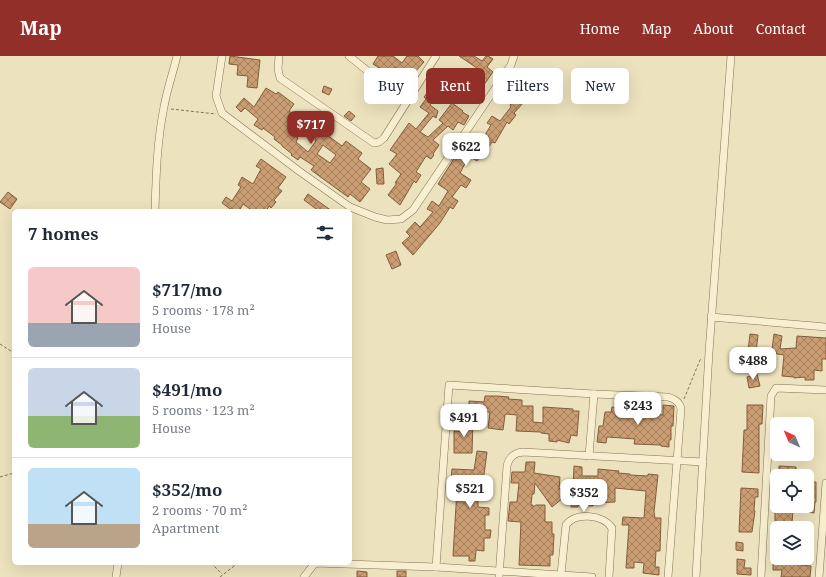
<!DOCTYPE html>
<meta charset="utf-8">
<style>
:root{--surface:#fff;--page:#f6f6f7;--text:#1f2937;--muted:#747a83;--line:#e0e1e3;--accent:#912f28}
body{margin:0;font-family:"Noto Serif",serif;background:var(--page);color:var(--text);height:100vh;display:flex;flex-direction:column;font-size:15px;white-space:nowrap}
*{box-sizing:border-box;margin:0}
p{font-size:13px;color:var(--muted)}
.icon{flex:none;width:22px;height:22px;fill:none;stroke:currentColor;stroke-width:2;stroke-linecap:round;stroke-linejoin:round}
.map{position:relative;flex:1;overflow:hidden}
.side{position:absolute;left:12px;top:153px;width:340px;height:356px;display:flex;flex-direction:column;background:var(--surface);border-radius:6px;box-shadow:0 4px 16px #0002}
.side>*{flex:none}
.banner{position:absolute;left:364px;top:12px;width:380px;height:36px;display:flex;gap:8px}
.needle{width:26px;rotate:316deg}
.buttons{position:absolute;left:770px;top:361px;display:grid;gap:8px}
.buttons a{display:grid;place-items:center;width:44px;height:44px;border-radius:6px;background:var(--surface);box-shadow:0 4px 16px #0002;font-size:20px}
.price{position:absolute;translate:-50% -34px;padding:0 9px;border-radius:8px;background:#fff;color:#222;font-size:13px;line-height:26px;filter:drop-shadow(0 1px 2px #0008)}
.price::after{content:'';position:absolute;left:50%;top:24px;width:12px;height:9px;margin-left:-6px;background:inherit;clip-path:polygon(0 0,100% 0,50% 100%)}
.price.active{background:var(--accent);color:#fff}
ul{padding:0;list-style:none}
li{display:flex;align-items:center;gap:12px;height:100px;padding:0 16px}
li+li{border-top:1px solid var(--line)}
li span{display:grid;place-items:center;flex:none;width:112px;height:80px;border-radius:6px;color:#555}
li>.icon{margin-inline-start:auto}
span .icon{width:48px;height:48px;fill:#fffc;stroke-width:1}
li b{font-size:17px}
h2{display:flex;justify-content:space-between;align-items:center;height:48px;padding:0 16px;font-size:17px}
.chip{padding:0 14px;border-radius:6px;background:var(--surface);box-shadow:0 4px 16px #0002;font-size:14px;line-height:36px}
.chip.active{background:var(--accent);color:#fff}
header{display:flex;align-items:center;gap:24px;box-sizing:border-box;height:56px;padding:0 20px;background:var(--accent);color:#fff}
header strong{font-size:19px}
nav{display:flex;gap:22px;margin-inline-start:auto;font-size:14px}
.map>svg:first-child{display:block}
</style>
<header>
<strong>Map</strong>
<nav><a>Home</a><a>Map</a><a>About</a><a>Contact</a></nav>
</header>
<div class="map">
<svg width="826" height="521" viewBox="0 0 826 521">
<defs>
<pattern id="building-cross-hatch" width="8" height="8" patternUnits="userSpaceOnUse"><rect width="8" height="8" fill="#ca9d73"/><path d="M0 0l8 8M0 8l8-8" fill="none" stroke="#a5805e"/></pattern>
</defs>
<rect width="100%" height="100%" fill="#ece2bd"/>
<g fill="url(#building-cross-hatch)" stroke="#825d3d" fill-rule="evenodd">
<polygon points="230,0 260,4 257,32 247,31 248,20 237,19 238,9 229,8"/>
<polygon points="378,0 393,0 402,7 407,0 418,0 424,6 415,16 418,19 410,32 403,28 408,20 395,11 389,18 373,8"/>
<polygon points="459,0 474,0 482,5 486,0 488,0 493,3 487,11 493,16 481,33 478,31 471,41 464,37 471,26 468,24 477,12"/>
<polygon points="444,13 457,22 453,29 450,27 446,37 440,35 430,49 438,55 436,62 433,60 420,76 428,81 443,67 439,64 452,47 463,55 462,56 469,60 464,69 458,66 453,74 448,70 433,84 439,89 433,98 434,99 431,103 426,100 416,116 421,119 416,127 414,125 400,149 388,139 397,127 395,127 401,118 389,108 397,98 390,94 409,67 416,73 429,57 420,51 426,43 424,41 430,33 433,35 438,21"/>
<polygon points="521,16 536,28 528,38 531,41 526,47 524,46 514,57 516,59 509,68 507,66 495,87 492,86 485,96 483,96 477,105 469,100 460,117 471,124 466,132 461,129 452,141 458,145 453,153 450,151 440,167 413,199 402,187 410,180 406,176 415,166 420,171 433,156 427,153 432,145 439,150 448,135 438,128 455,101 459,103 476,79 482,84 491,69 487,67 492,60 500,65 511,51 510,49 518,41 510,35 518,25 515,22"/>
<polygon points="324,30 332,33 329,39 322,36"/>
<polygon points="375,30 388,42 382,48 369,36"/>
<path d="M266 32 276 38 278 36 294 48 289 55 299 62 289 76 298 82 296 86 308 96 316 85H315L316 83 308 77 316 65 322 68 319 73 342 90 346 85 362 97 358 103 371 113 361 126 370 133 360 146 350 138 348 141 311 114 314 110 300 101 298 104 291 99 292 98 282 90V89L274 83 275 81 263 72 262 74 254 69 258 63 245 52 241 56 236 51 244 42 254 51ZM323 89 336 99 330 107 317 98Z"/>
<polygon points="349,55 355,60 351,65 344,60"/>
<polygon points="261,103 286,121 278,132 282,135 274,144 276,146 271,152 269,150 266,155 253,155 243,148 239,155 233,155 222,147 226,141 232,145 241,131 238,129 242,121 253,128 261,113 256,110"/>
<polygon points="383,112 384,128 377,128 376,113"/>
<polygon points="8,136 17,143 10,153 0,146"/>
<polygon points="308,138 332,155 319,155 304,144"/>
<polygon points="396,195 401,209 392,213 386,199"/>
<polygon points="750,278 758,279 756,296 748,295"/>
<polygon points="774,278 782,280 780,293 796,292 797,280 826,282 826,303 822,303 822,315 814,314 814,324 805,324 805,321 794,322 794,321 782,320 784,299 765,296 765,293 772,293"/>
<polygon points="768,302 771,309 757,316 753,308"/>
<polygon points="757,318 760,330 749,332 747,321"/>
<polygon points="485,340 497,340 509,341 508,343 522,344 522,350 533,350 533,366 543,367 543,351 573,353 573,355 579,355 577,380 571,379 569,387 557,384 557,386 549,385 549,378 541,377 541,376 516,375 517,359 506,358 505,359 503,374 488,372 490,356 478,356 478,353 469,352 469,345 484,346"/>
<polygon points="624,349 634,350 634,355 641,356 641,357 663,359 663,349 674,350 673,370 671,370 671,384 669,384 669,391 661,390 661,389 634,388 635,383 622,382 607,381 606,387 597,386 599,370 603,370 605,356 611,356 612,351 623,353"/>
<polygon points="747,349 763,349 762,368 759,368 759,417 742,416 744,374 747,374"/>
<polygon points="462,363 473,364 472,397 454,397 454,375 461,376"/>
<polygon points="477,395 487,396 483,426 490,426 490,436 478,436 478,451 489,452 489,459 485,459 485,474 491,474 490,482 484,482 484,495 476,494 475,505 469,505 469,500 453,500 457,433 450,433 450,424 451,424 452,413 474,414"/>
<polygon points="526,406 535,406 534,417 560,421 559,433 573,433 574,410 582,411 582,420 598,420 598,413 619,415 618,417 630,418 630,419 648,420 648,418 658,419 654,456 655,462 661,462 660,495 656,495 655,511 659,511 659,519 643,517 644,507 634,506 634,512 626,512 629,469 622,469 623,461 644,462 646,435 615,432 615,446 593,447 593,450 578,449 578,451 571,451 572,443 563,442 552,451 535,427 534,438 532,438 531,449 533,449 533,451 536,449 545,449 545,466 552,466 552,478 554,478 553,499 550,499 550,510 519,509 521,466 508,465 510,446 517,446 519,427 511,427 512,416 525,416"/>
<polygon points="779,410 796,411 796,420 779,418"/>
<polygon points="807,426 816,426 816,446 815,446 814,457 793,454 792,467 781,466 780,472 775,472 775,450 807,450"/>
<polygon points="741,432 758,433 758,441 755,441 754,455 755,455 752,476 739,476"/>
<polygon points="736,486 743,487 743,495 736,494"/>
<polygon points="737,503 745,504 744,512 751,512 751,519 737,518"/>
<polygon points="773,506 790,506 790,508 811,510 810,521 781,521 782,514 773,514"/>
<polygon points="357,515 367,516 367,521 357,521"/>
<rect x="397" y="515" width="9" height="6"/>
</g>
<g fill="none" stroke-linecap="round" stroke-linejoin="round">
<defs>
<g id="minor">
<polyline points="222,0 216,40 222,57 299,115 350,151 375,161 387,164 401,163 413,154 511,9 514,0"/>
<polyline points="279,0 278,13 280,22 374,87 379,86 384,82 436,0"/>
<polyline points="349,0 406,46"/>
<path d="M155 155C156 120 157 85 164 51 167 33 173 17 177 0"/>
<polyline points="711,261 826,271"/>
<polyline points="589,400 594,338"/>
<path d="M561 518 566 469C575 456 603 458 612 472L609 521"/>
<polyline points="116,521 118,507"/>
<polyline points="304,521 315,507 436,511"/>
<path d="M499 521 507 410C509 401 514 397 523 396L703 406"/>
<path d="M592 521 436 511 449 329 594 338 668 341C675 343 680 346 681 353L668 521"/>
<polyline points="696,521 709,296 731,0"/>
<polyline points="761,521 771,340 776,332 826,334"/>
<polyline points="819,521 826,427"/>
</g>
</defs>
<use href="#minor" stroke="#847257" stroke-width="8"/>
<g stroke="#847257" stroke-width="1" stroke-dasharray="3 2" stroke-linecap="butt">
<polyline points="171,53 216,58"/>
<polyline points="0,288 14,297"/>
<polyline points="684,343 700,304 702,302"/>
<polyline points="0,421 14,417"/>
<polyline points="211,507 222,518"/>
<polyline points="220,521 238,507"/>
</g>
<use href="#minor" stroke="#f8efd0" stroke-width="7"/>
</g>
</svg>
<div class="buttons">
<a><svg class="needle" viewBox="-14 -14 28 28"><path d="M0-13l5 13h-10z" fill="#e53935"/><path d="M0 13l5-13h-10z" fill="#747a83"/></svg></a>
<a><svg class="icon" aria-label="locate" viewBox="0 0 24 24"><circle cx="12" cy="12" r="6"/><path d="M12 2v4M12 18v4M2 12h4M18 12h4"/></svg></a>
<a><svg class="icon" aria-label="layers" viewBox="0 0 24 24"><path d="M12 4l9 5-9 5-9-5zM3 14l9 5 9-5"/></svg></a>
</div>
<b class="price active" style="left:311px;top:89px">$717</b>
<b class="price" style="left:466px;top:111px">$622</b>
<b class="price" style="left:753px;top:325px">$488</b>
<b class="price" style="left:638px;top:370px">$243</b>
<b class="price" style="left:464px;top:382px">$491</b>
<b class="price" style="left:470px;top:453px">$521</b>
<b class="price" style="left:584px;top:457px">$352</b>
<div class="banner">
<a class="chip">Buy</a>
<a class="chip active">Rent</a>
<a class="chip">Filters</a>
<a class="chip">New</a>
</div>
<section class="side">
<h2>7 homes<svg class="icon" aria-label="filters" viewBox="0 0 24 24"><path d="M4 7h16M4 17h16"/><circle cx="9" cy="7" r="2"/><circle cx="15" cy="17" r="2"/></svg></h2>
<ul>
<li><span style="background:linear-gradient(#f6c9c9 70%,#9aa5b1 0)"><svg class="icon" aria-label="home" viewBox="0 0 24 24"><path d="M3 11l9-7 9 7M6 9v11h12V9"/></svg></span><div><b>$717/mo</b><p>5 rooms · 178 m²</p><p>House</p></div></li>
<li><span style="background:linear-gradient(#c9d6e8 60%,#8fb573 0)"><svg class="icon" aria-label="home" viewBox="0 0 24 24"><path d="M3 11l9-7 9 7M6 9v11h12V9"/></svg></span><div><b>$491/mo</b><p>5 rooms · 123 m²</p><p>House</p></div></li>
<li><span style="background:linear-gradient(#bfe0f5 70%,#b9a48a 0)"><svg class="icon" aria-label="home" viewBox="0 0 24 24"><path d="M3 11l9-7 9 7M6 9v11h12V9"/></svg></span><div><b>$352/mo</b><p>2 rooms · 70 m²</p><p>Apartment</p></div></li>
</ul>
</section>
</div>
